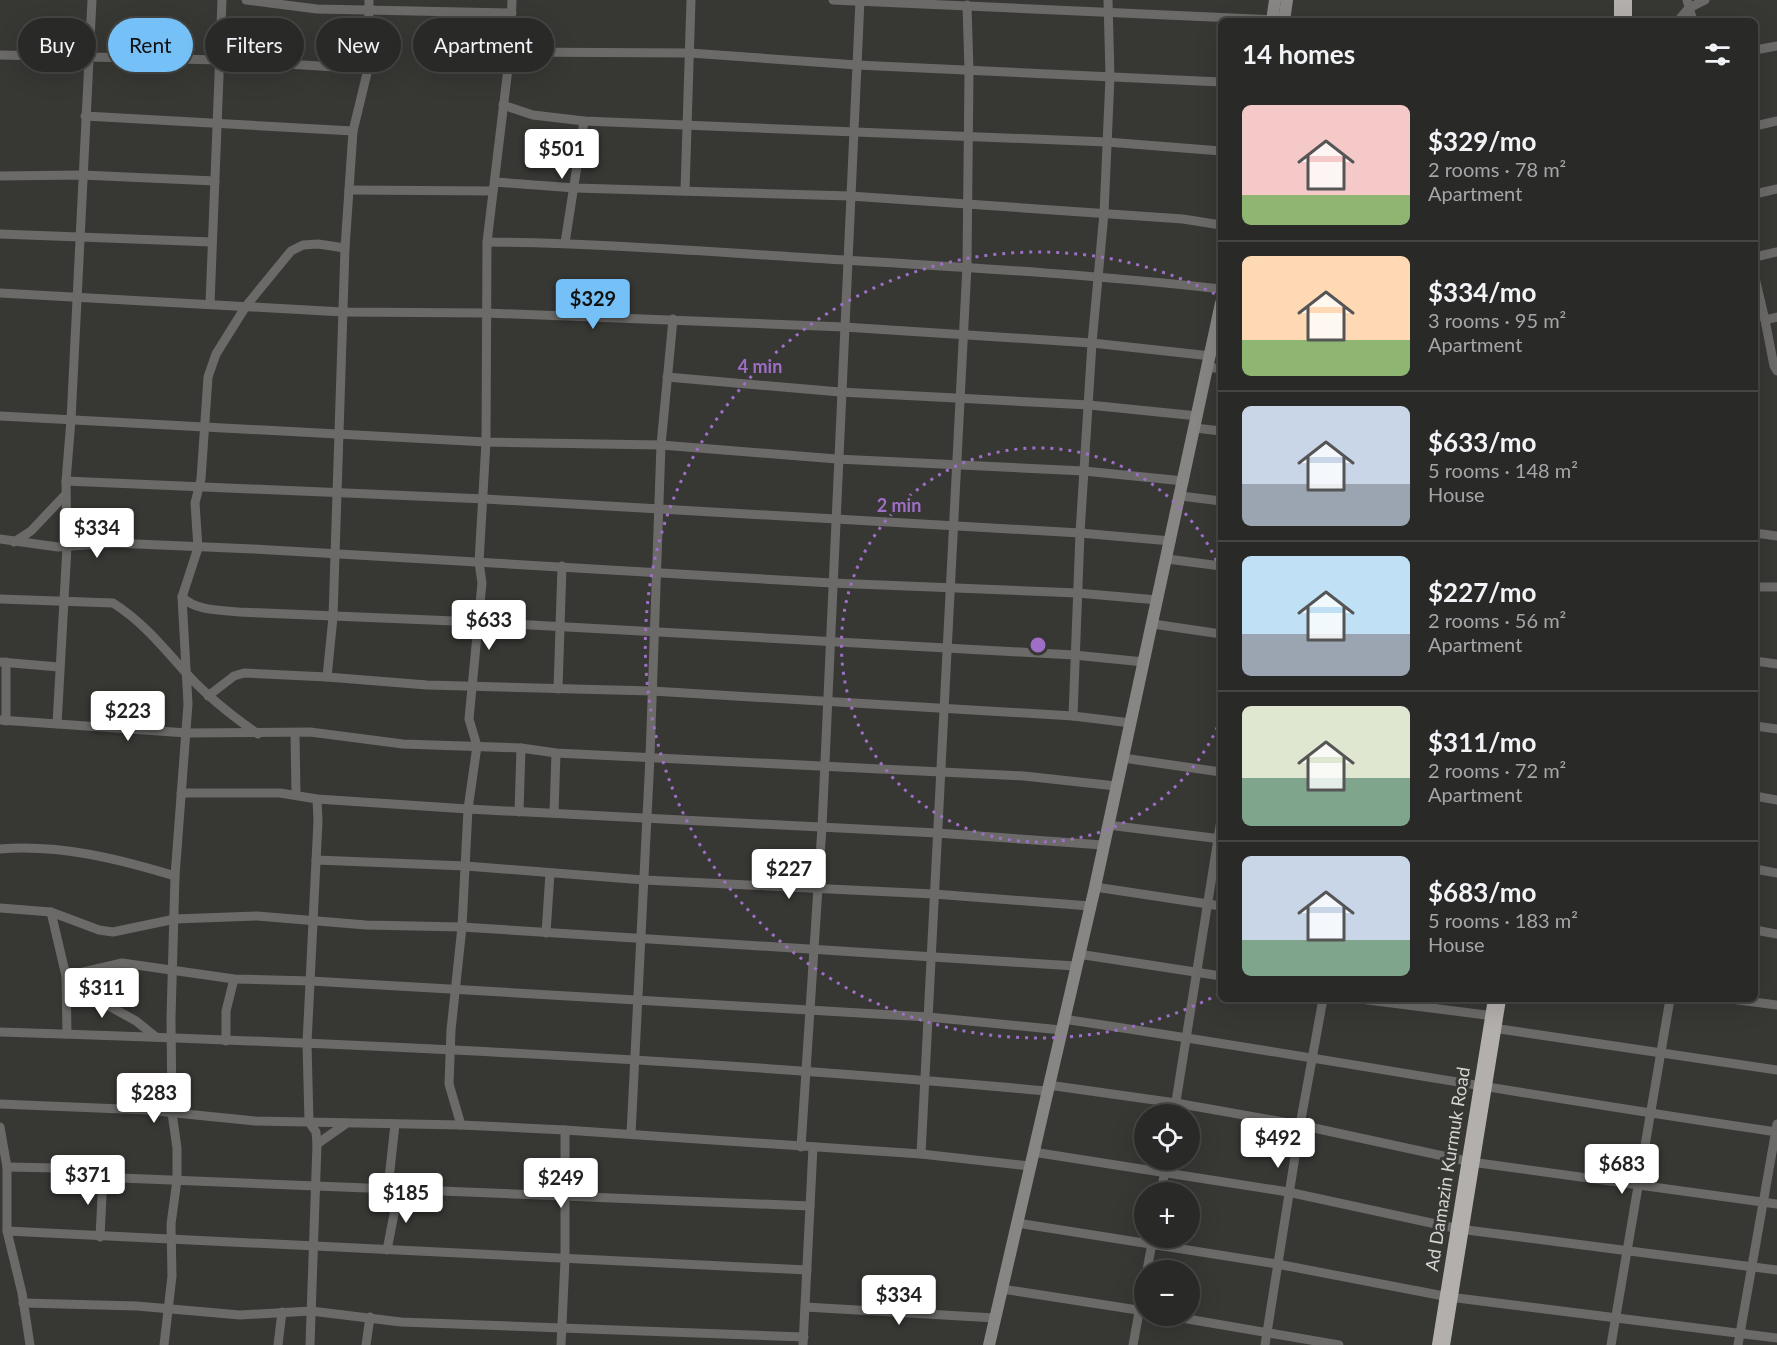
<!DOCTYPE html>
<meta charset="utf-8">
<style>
:root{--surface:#292927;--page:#353533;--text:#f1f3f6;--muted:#a5a6a7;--line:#454544;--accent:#75c0f6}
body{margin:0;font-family:Lato,sans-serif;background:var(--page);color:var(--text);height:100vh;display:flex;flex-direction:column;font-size:22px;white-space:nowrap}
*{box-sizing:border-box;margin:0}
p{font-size:20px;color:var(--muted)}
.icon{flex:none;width:33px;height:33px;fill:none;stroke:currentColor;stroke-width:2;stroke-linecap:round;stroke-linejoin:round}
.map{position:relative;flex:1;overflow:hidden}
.side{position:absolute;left:1218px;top:18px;width:540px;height:984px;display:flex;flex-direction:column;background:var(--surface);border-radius:9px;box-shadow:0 6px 24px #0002,0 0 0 2px var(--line)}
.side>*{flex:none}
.banner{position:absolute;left:18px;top:18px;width:570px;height:54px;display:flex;gap:12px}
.buttons{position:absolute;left:1134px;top:1104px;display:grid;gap:12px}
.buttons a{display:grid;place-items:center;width:66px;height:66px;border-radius:50%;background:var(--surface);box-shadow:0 6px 24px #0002,0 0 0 2px var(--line);font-size:30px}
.price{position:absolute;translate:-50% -51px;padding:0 14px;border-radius:6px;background:#fff;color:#222;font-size:20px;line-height:39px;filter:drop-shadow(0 2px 3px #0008)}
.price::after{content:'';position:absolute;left:50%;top:36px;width:18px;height:14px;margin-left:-9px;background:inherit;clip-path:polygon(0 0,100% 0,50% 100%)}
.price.active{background:var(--accent);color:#111}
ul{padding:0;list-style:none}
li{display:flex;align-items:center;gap:18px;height:150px;padding:0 24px}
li+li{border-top:2px solid var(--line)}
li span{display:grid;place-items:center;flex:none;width:168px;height:120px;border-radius:9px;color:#555}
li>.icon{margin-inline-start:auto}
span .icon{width:72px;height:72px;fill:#fffc;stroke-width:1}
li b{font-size:26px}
h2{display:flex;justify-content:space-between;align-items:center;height:72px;padding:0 24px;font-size:26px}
.pill{padding:0 21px;border-radius:27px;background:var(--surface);box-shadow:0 6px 24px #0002,0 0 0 2px var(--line);font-size:21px;line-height:54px}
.pill.active{background:var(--accent);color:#111}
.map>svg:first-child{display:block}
</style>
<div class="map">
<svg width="1777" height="1345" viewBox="0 0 1777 1345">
<rect width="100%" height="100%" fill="#373734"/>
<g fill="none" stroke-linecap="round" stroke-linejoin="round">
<g stroke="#6b6a69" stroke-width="9">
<polyline points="246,0 317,9 512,13"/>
<polyline points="369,0 368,69 353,131 345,248 333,617 327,677 427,685 652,691 1073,716 1131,723"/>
<polyline points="833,0 1301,21"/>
<polyline points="1687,0 1693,21"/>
<polyline points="1678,21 1689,8 1705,0"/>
<polyline points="1755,50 1777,46"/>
<polyline points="510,52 690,53 857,65 1221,82"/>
<polyline points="0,55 220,60 368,69"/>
<polyline points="503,105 533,115 584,121 1107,142 1221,151"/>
<polyline points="85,116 353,131"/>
<polyline points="1755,126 1777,121"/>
<polyline points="0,176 82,175 215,181"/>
<polyline points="495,182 575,188 850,196 1183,219 1221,225"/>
<polyline points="349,190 493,191"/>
<polyline points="685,191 691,0"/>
<polyline points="1755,194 1777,189"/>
<polyline points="0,234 212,242"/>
<path d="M487 242C601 243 714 252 827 259 959 267 1090 274 1221 289"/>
<polyline points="565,243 584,121"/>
<polyline points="1755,257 1777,252"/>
<polyline points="1755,278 1765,320 1777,317"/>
<polyline points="0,293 343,312 486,313 844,327 1092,343 1211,356"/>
<polyline points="210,304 222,0"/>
<polyline points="1765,320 1774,366 1777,371"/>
<polyline points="1208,368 1221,368"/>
<polyline points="667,377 840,392 1089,405 1198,416"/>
<polyline points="0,416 486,442 661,445 837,459 1084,471 1184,481"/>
<polyline points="1195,428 1221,431"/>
<polyline points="66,481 485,499 1080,533 1171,541"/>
<polyline points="1181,496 1221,501"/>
<polyline points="1755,533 1777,536"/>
<polyline points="0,539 58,547 114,543 253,549 832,583 1077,593 1158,600"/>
<polyline points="14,542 31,531 65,495"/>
<polyline points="1167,559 1221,566"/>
<polyline points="1755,587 1777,587"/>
<path d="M182 597C196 611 220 610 239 612L478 622 1074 655 1144 662"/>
<path d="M0 599 113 603C142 621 164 648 187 674 208 697 232 716 258 734"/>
<polyline points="1153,624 1221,634"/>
<polyline points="1755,661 1777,664"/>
<polyline points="0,662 59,667"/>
<polyline points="6,662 6,721"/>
<polyline points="558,689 562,566"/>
<polyline points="208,696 234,676 244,673 327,677"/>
<polyline points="1073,716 1080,533 1092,343 1104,213 1110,77 1108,0"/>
<polyline points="0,720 187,733 310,732 403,744 521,748 556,753 1024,776 1116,786"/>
<polyline points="57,724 67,547 66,481 71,420 92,0"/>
<polyline points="1755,726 1777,729"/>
<polyline points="295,734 296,794"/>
<polyline points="1123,758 1221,772"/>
<polyline points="181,793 280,793 317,799 468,809 937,833 1103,845"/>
<polyline points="1755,796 1777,800"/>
<polyline points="519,812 521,748"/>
<polyline points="554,813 556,753"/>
<polyline points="1108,825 1221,839"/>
<path d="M0 849C60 844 119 859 175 876"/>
<polyline points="316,860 466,866 644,880 934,894 1090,906"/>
<polyline points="1755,869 1777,873"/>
<polyline points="1095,887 1221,906"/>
<polyline points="0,908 51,912 99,930 113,932 175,919 257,916 366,925 462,927 1075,966"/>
<polyline points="51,912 66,976 67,1034"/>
<polyline points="1755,930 1777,934"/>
<polyline points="546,933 550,873"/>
<polyline points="1078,954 1221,976"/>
<polyline points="73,975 89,995 136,1021 156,1037"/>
<polyline points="66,976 122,963 234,979 311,981 928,1017 1061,1030"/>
<polyline points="1360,999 1494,1016"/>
<polyline points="1731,999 1777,1005"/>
<path d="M1063 1019C1302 1054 1539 1098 1777 1132"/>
<polyline points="1493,1028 1777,1070"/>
<path d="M0 1032C349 1043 699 1059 1047 1091"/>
<polyline points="226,1041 226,1011 234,979"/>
<polyline points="1048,1085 1176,1103 1300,1125 1471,1162 1777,1204"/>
<polyline points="0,1104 146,1110 255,1121 461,1125 565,1130 921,1154 1030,1166"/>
<polyline points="1174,1114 1221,820"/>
<polyline points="461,1125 449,1084 451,1030 462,927 468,809 477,746 469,719 482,583 479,562 486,442 487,242 510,52 512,0"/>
<polyline points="0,1127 7,1167 7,1231 22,1293 30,1345"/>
<polyline points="631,1134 650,757 661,445 673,319"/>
<polyline points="317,1144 347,1123"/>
<polyline points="801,1147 822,827 860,0"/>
<polyline points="1033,1152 1288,1192 1459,1229 1777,1270"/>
<polyline points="921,1154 967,266 969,71 967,5"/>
<polyline points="7,1167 57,1168 121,1178 810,1206"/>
<polyline points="388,1188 395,1124"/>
<polyline points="1161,1192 1167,1160"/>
<polyline points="1017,1223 1277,1264 1449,1297 1777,1338"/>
<polyline points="7,1231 807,1270"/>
<polyline points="100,1237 103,1176"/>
<polyline points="387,1250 395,1209 405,1188"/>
<polyline points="1147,1270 1153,1238"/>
<polyline points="1002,1289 1144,1311"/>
<polyline points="23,1303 137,1306 240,1315 311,1311 401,1322 804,1337"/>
<polyline points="805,1307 995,1318"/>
<polyline points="1170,1316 1339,1345"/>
<polyline points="164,1345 172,1276 171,1224 177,1180 177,1148 172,1113 171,1018 175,876 188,704 182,597 198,548 195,503 201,479 208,377 216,354 246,306 291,251 303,245 318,244 345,248"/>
<polyline points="278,1345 282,1312"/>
<polyline points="310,1345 317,1144 316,1132 309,1122 307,1043 318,821 317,799"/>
<polyline points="366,1345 370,1317"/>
<polyline points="561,1345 565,1260 565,1130"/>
<polyline points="803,1345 813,1147"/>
<polyline points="1133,1345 1144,1285"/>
<polyline points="1265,1345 1300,1125 1323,999"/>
<polyline points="1611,1345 1670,999"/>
<polyline points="1738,1345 1777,1124"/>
</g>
<g stroke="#888685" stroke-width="12">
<polyline points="1272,21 1275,0"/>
<polyline points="1284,21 1287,0"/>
<polyline points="989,1345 1095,887 1221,303"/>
</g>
<g stroke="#b2afad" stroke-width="18">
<polyline points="1623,21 1623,0"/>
<polyline points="1441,1345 1497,999"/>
</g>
</g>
<g fill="none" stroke="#9f6fc7" stroke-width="3" stroke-dasharray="3 6">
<path d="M1221 719A197 197 0 1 1 1221 571"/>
<path d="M1219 994A393 393 0 1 1 1219 296"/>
</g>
<g text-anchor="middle" stroke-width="6" stroke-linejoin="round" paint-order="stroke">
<g font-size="18" fill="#d5d4d2" stroke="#373734">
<text transform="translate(1448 1169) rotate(-81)" y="6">Ad Damazin Kurmuk Road</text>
</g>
</g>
<circle cx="1038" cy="645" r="9" fill="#9f6fc7" stroke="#373734" stroke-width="3"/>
<g font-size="18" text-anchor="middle" font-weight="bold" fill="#9f6fc7" stroke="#373734" stroke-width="6" stroke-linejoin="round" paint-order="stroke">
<text x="760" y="373">4 min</text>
<text x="899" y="512">2 min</text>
</g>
</svg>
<div class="buttons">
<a><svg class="icon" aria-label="locate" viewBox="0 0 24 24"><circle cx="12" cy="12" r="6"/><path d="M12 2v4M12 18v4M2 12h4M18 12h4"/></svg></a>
<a>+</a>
<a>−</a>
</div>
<b class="price" style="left:562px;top:180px">$501</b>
<b class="price active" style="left:593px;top:330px">$329</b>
<b class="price" style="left:97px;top:559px">$334</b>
<b class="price" style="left:489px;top:651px">$633</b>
<b class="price" style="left:128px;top:742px">$223</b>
<b class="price" style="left:789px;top:900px">$227</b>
<b class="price" style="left:102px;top:1019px">$311</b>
<b class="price" style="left:154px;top:1124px">$283</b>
<b class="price" style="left:1278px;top:1169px">$492</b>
<b class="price" style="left:1622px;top:1195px">$683</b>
<b class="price" style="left:88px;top:1206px">$371</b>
<b class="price" style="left:561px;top:1209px">$249</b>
<b class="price" style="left:406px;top:1224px">$185</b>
<b class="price" style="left:899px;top:1326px">$334</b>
<div class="banner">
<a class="pill">Buy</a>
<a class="pill active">Rent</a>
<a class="pill">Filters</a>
<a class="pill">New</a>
<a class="pill">Apartment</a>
</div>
<section class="side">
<h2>14 homes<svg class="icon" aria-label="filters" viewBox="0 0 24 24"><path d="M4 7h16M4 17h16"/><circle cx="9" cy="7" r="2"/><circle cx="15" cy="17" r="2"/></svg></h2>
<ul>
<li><span style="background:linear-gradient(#f6c9c9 75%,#8fb573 0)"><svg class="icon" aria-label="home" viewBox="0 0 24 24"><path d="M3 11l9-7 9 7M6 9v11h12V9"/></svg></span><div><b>$329/mo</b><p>2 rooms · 78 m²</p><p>Apartment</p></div></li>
<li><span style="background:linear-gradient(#ffd9b3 70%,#8fb573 0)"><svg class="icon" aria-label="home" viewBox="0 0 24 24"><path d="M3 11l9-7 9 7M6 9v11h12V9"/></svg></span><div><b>$334/mo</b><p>3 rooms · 95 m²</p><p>Apartment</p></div></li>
<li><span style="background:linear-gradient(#c9d6e8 65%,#9aa5b1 0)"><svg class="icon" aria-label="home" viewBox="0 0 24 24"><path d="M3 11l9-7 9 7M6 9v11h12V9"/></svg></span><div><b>$633/mo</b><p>5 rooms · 148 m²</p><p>House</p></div></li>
<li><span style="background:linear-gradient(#bfe0f5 65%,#9aa5b1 0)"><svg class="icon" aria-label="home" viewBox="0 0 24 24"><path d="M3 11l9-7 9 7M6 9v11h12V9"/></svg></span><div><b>$227/mo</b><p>2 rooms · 56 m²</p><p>Apartment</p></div></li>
<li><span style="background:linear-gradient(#dfe7d0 60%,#7fa58c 0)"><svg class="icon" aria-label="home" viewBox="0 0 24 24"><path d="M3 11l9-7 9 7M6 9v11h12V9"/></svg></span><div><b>$311/mo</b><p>2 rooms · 72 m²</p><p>Apartment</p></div></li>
<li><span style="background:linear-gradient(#c9d6e8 70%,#7fa58c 0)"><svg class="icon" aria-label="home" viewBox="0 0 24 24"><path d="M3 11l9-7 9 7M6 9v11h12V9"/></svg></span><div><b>$683/mo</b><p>5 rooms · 183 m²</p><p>House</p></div></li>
</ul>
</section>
</div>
